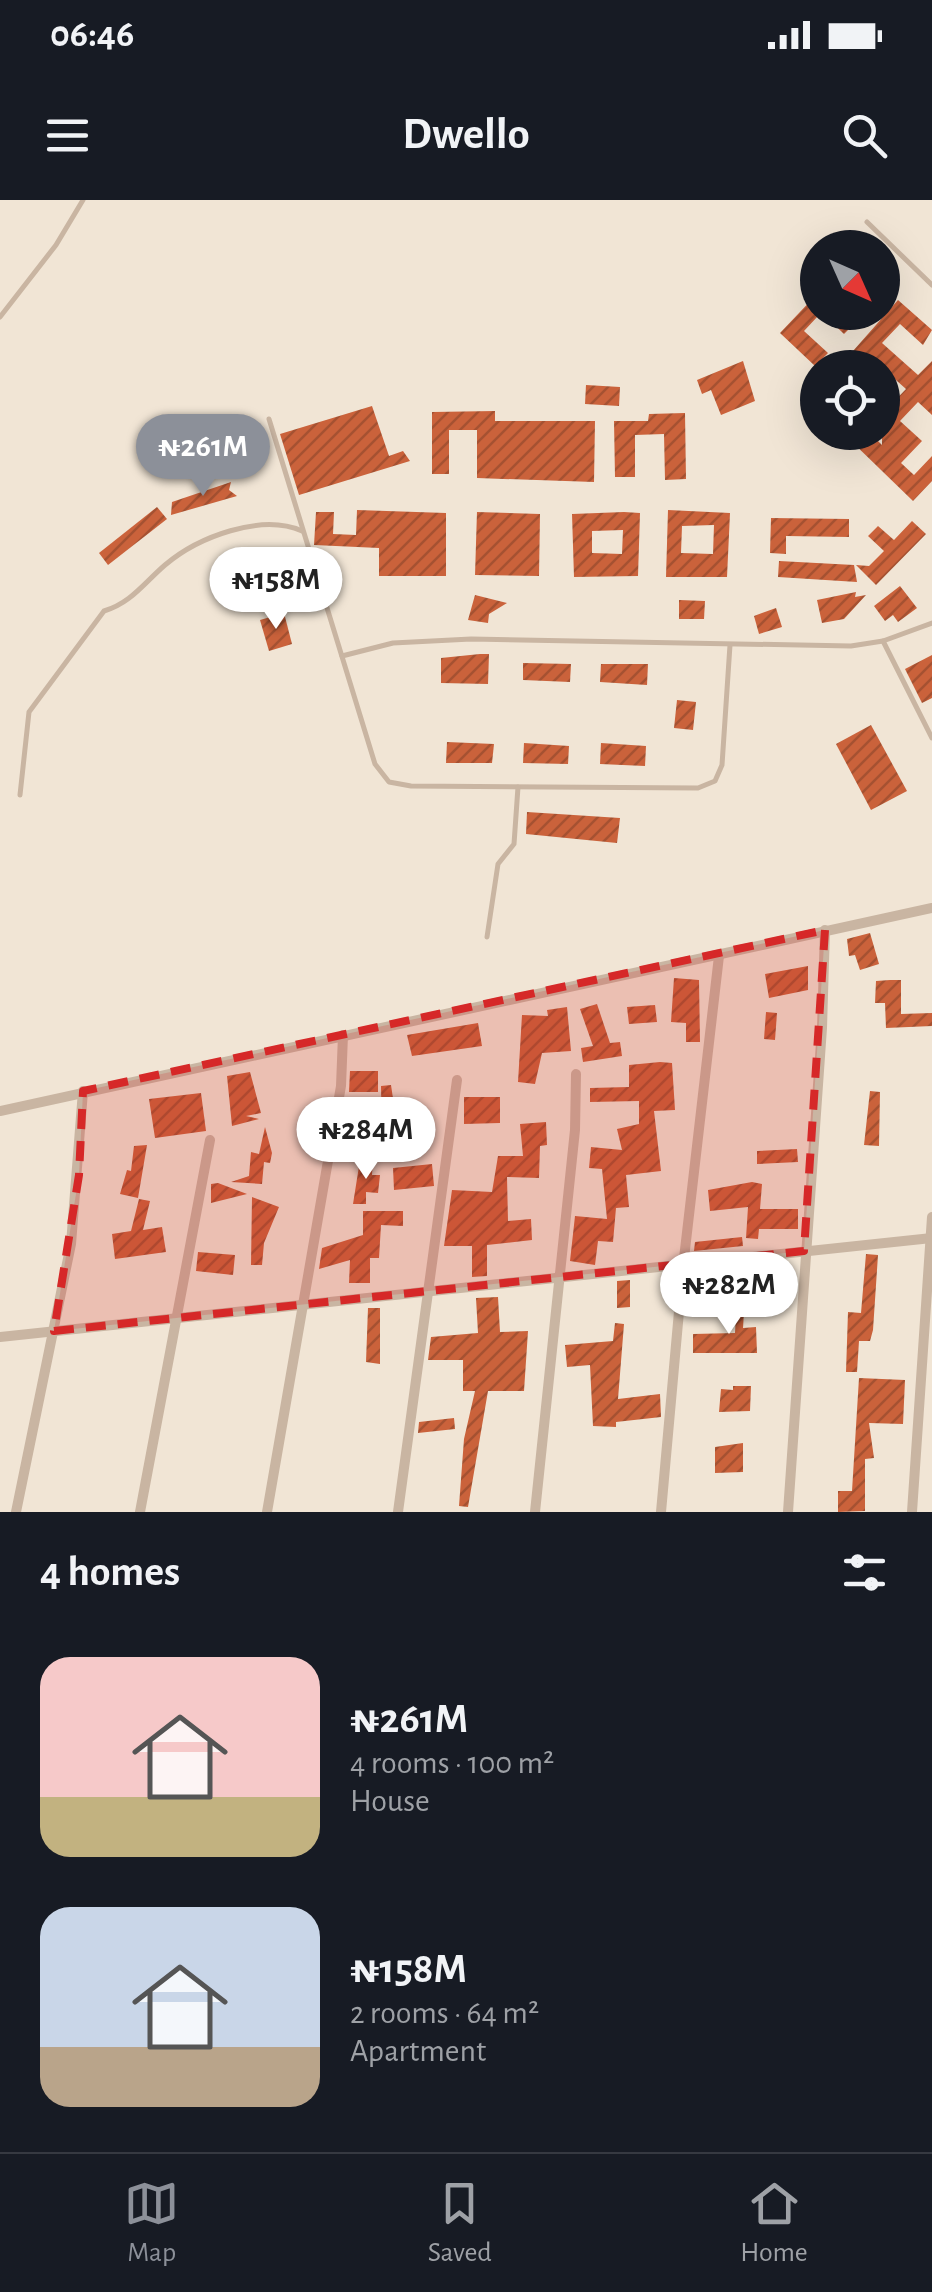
<!DOCTYPE html>
<meta charset="utf-8">
<style>
:root{--surface:#171b24;--page:#242831;--text:#f1f3f6;--muted:#9ea1a6;--line:#363941;--accent:#8c9099}
body{margin:0;font-family:"Alegreya Sans",sans-serif;background:var(--page);color:var(--text);height:100vh;display:flex;flex-direction:column;font-size:38px;white-space:nowrap}
*{box-sizing:border-box;margin:0}
p{font-size:32px;color:var(--muted)}
.icon{flex:none;width:55px;height:55px;fill:none;stroke:currentColor;stroke-width:2;stroke-linecap:round;stroke-linejoin:round}
.map{position:relative;height:1312px;overflow:hidden}
.details{display:flex;flex-direction:column;background:var(--surface);flex:1}
.details>*{flex:none}
.needle{width:65px;rotate:135deg}
.fabs{position:absolute;left:800px;top:30px;display:grid;gap:20px}
.fabs a{display:grid;place-items:center;width:100px;height:100px;border-radius:50%;background:var(--surface);box-shadow:0 10px 40px #0002;font-size:50px}
.price{position:absolute;translate:-50% -85px;padding:0 22px;border-radius:35px;background:#fff;color:#222;font-size:32px;line-height:65px;filter:drop-shadow(0 2px 5px #0008)}
.price::after{content:'';position:absolute;left:50%;top:60px;width:30px;height:22px;margin-left:-15px;background:inherit;clip-path:polygon(0 0,100% 0,50% 100%)}
.price.on{background:var(--accent);color:#fff}
ul{padding:0;list-style:none}
li{display:flex;align-items:center;gap:30px;height:250px;padding:0 40px}
li span{display:grid;place-items:center;flex:none;width:280px;height:200px;border-radius:30px;color:#555}
li>.icon{margin-inline-start:auto}
span .icon{width:120px;height:120px;fill:#fffc;stroke-width:1}
li b{font-size:42px}
h2{display:flex;justify-content:space-between;align-items:center;height:120px;padding:0 40px;font-size:42px}
.status{display:flex;justify-content:space-between;align-items:center;height:70px;padding:0 50px;background:var(--surface);direction:ltr}
.status svg{height:28px;fill:currentColor}
header{display:flex;justify-content:space-between;align-items:center;height:130px;padding:0 40px;background:var(--surface);font-size:45px;font-weight:700}
.tab-bar{display:flex;justify-content:space-around;align-items:center;height:140px;border-top:2px solid var(--line);background:var(--surface);font-size:28px;color:var(--muted)}
.tab-bar a{display:grid;justify-items:center;gap:5px}
.tab-bar .on{color:var(--accent)}
.map>svg:first-child{display:block}
</style>
<div class="status"><b>06:46</b><svg viewBox="0 0 49 12"><path d="M0 12V9h3v3zM5 12V6h3v6zM10 12V3h3v9zM15 12V0h3v12zM26 1h20v11H26zM47 4h2v5h-2z"/></svg></div>
<header><svg class="icon" aria-label="menu" viewBox="0 0 24 24"><path d="M4 6h16M4 12h16M4 18h16"/></svg>Dwello<svg class="icon" aria-label="search" viewBox="0 0 24 24"><circle cx="10" cy="10" r="6"/><path d="M15 15l6 6"/></svg></header>
<div class="map">
<svg width="932" height="1312" viewBox="0 0 932 1312">
<defs>
<pattern id="building-hatch" width="6" height="6" patternUnits="userSpaceOnUse" patternTransform="scale(2.5)"><rect width="6" height="6" fill="#ca623b"/><path d="M-1 1l2-2M0 6l6-6M5 7l2-2" fill="none" stroke="#a55131"/></pattern>
</defs>
<rect width="100%" height="100%" fill="#f1e5d5"/>
<g fill="url(#building-hatch)" fill-rule="evenodd">
<polygon points="818,93 818,116 804,131 828,153 815,166 780,133"/>
<polygon points="898,100 932,130 923,145 900,124 882,143 918,175 932,161 932,215 918,202 900,221 922,241 901,263 914,275 932,256 932,281 913,301 847,237 851,232 869,232 882,245 882,214 906,189 869,156 859,168 838,168"/>
<polygon points="821,112 849,112 858,120 844,134"/>
<polygon points="743,161 755,201 721,215 711,190 702,194 697,180"/>
<polygon points="586,185 620,187 619,206 585,204"/>
<polygon points="372,206 389,256 403,251 410,261 299,295 280,234"/>
<polygon points="495,211 495,221 595,221 594,282 477,278 477,230 449,230 449,274 432,274 432,212"/>
<polygon points="685,213 686,279 665,280 664,234 635,235 635,277 615,277 614,221 648,221 649,214"/>
<polygon points="231,282 229,290 237,296 171,315 172,302"/>
<polygon points="157,307 167,319 108,365 99,353"/>
<polygon points="357,310 446,313 446,376 379,376 379,348 314,345 316,312 334,312 333,334 356,335"/>
<path d="M668 310 730 313 727 377H666ZM714 325 713 354 681 353 682 326Z"/>
<polygon points="477,312 540,314 539,376 475,375"/>
<path d="M624 312 640 313 638 376 574 377 572 314ZM623 330 622 354 592 353V331Z"/>
<polygon points="771,318 849,319 849,337 786,336 786,354 770,353"/>
<polygon points="912,321 926,334 876,385 856,365 869,366 884,351 868,336 878,326 894,340"/>
<polygon points="779,361 854,365 857,382 778,377"/>
<polygon points="900,386 917,408 898,422 893,415 885,421 874,406"/>
<polygon points="856,392 855,397 866,395 844,419 822,423 817,400"/>
<polygon points="475,395 507,403 489,414 488,423 468,420"/>
<polygon points="679,400 705,401 704,419 679,419"/>
<polygon points="776,408 782,427 759,434 754,416"/>
<polygon points="284,413 292,444 269,451 260,420"/>
<polygon points="480,454 489,454 488,484 441,483 441,458"/>
<polygon points="932,455 932,498 922,503 905,469"/>
<polygon points="523,463 571,464 570,482 523,480"/>
<polygon points="601,464 648,464 647,485 600,482"/>
<polygon points="677,500 696,502 693,530 674,528"/>
<polygon points="871,525 907,591 871,610 836,544"/>
<polygon points="447,542 494,544 492,563 446,563"/>
<polygon points="524,543 569,546 568,564 523,563"/>
<polygon points="601,543 646,546 645,566 600,564"/>
<polygon points="527,612 620,618 617,643 526,634"/>
<polygon points="870,733 879,764 860,770 855,755 849,756 847,739"/>
<polygon points="808,766 808,790 769,798 765,774"/>
<polygon points="674,778 699,780 700,842 686,842 686,823 671,822"/>
<polygon points="890,780 901,780 901,814 932,813 932,826 886,828 885,803 875,803 876,781"/>
<polygon points="597,804 610,843 620,842 622,856 583,862 581,848 593,846 580,809"/>
<polygon points="655,805 657,822 629,824 627,807"/>
<polygon points="567,807 571,851 542,853 535,884 518,882 522,815 548,816 547,810"/>
<polygon points="766,812 777,813 775,840 764,839"/>
<polygon points="478,823 482,846 412,856 407,835"/>
<polygon points="660,862 672,863 675,910 654,911 661,971 626,975 629,1007 616,1008 613,1042 598,1041 595,1065 570,1061 575,1016 607,1019 602,969 589,968 591,947 622,950 617,929 639,924 639,901 590,902 590,888 629,887 629,865"/>
<polygon points="350,871 378,871 378,892 349,892"/>
<polygon points="250,872 261,913 246,916 259,919 232,926 227,876"/>
<polygon points="391,885 395,912 406,913 404,936 382,936 381,886"/>
<polygon points="870,891 880,892 879,946 864,945"/>
<polygon points="201,893 206,931 155,938 149,899"/>
<polygon points="464,897 500,897 500,923 464,924"/>
<polygon points="546,922 547,945 540,946 539,978 507,977 508,1021 531,1019 532,1040 487,1045 487,1076 472,1077 472,1046 444,1046 452,990 492,992 498,956 523,956 520,924"/>
<polygon points="265,927 272,953 270,963 264,962 262,984 231,982 249,976 251,952 259,954"/>
<polygon points="147,945 138,998 120,994 127,970 131,971 134,946"/>
<polygon points="797,949 798,962 757,964 757,951"/>
<polygon points="373,957 372,975 380,975 378,993 366,992 366,1004 353,1004 360,960"/>
<polygon points="432,964 434,986 394,990 393,968"/>
<polygon points="752,982 762,984 760,1009 798,1009 798,1029 759,1029 758,1039 746,1038 748,1007 710,1011 708,990"/>
<polygon points="218,983 247,994 211,1003 211,984"/>
<polygon points="252,997 279,1007 264,1043 262,1065 251,1065"/>
<polygon points="139,999 150,1001 143,1030 162,1027 166,1052 115,1059 112,1034 131,1031"/>
<polygon points="363,1011 403,1011 403,1026 381,1025 379,1058 370,1058 370,1083 349,1083 350,1060 319,1069 322,1048 363,1035"/>
<polygon points="742,1037 743,1046 694,1051 695,1042"/>
<polygon points="198,1052 235,1055 233,1075 196,1071"/>
<polygon points="866,1054 878,1055 873,1130 870,1141 859,1141 857,1172 846,1172 848,1112 861,1113"/>
<polygon points="630,1080 630,1107 617,1108 617,1081"/>
<polygon points="737,1095 745,1096 743,1128 756,1127 757,1153 693,1153 693,1134 735,1133"/>
<polygon points="498,1097 500,1132 528,1131 524,1191 488,1191 468,1307 459,1306 464,1239 475,1191 463,1191 463,1160 428,1160 431,1137 478,1133 476,1098"/>
<polygon points="368,1108 380,1108 380,1164 366,1162"/>
<polygon points="615,1123 624,1124 618,1199 660,1194 661,1217 616,1222 616,1227 593,1226 590,1165 567,1167 565,1145 613,1141"/>
<polygon points="859,1178 905,1180 903,1224 869,1223 874,1258 865,1259 865,1311 838,1312 838,1291 852,1291"/>
<polygon points="733,1186 751,1186 750,1211 719,1212 721,1189 733,1190"/>
<polygon points="454,1218 455,1229 418,1233 419,1222"/>
<polygon points="743,1243 743,1272 715,1273 715,1247"/>
</g>
<g fill="none" stroke-linecap="round" stroke-linejoin="round">
<g stroke="#c9b5a2" stroke-width="5">
<polyline points="867,22 932,85"/>
<polyline points="0,117 56,45 83,0"/>
<polyline points="269,219 375,564 389,582 411,586 698,588 715,581 722,565 730,445"/>
<polyline points="883,441 932,538"/>
<polyline points="342,456 393,443 471,439 851,446 883,441 932,423"/>
<path d="M20 595 29 512 104 411C131 403 144 383 165 365 198 337 261 313 302 331"/>
<polyline points="487,737 498,664 514,644 518,587"/>
</g>
<g stroke="#c9b5a2" stroke-width="10">
<polyline points="0,911 932,708"/>
<polyline points="0,1137 932,1038"/>
<polyline points="16,1312 71,1044 83,891"/>
<polyline points="140,1312 210,940"/>
<polyline points="267,1312 341,886 343,835"/>
<polyline points="398,1312 457,880"/>
<polyline points="535,1312 575,930 576,874"/>
<polyline points="661,1312 683,1067 719,756"/>
<polyline points="788,1312 822,828 825,730"/>
<polyline points="912,1312 932,1017"/>
</g>
</g>
<path fill="#d62828" fill-opacity="0.2" stroke="#d62828" stroke-width="8" stroke-dasharray="20 12" stroke-linejoin="round" d="M825 730 804 1051 54 1131 79 975 83 891Z"/>
</svg>
<div class="fabs">
<a><svg class="needle" viewBox="-14 -14 28 28"><path d="M0-13l5 13h-10z" fill="#e53935"/><path d="M0 13l5-13h-10z" fill="#9ea1a6"/></svg></a>
<a><svg class="icon" aria-label="locate" viewBox="0 0 24 24"><circle cx="12" cy="12" r="6"/><path d="M12 2v4M12 18v4M2 12h4M18 12h4"/></svg></a>
</div>
<b class="price on" style="left:203px;top:299px">₦261M</b>
<b class="price" style="left:276px;top:432px">₦158M</b>
<b class="price" style="left:366px;top:982px">₦284M</b>
<b class="price" style="left:729px;top:1137px">₦282M</b>
</div>
<section class="details">
<h2>4 homes<svg class="icon" aria-label="filters" viewBox="0 0 24 24"><path d="M4 7h16M4 17h16"/><circle cx="9" cy="7" r="2"/><circle cx="15" cy="17" r="2"/></svg></h2>
<ul>
<li><span style="background:linear-gradient(#f6c9c9 70%,#c2b280 0)"><svg class="icon" aria-label="home" viewBox="0 0 24 24"><path d="M3 11l9-7 9 7M6 9v11h12V9"/></svg></span><div><b>₦261M</b><p>4 rooms · 100 m²</p><p>House</p></div></li>
<li><span style="background:linear-gradient(#c9d6e8 70%,#b9a48a 0)"><svg class="icon" aria-label="home" viewBox="0 0 24 24"><path d="M3 11l9-7 9 7M6 9v11h12V9"/></svg></span><div><b>₦158M</b><p>2 rooms · 64 m²</p><p>Apartment</p></div></li>
</ul>
</section>
<nav class="tab-bar">
<a class="on"><svg class="icon" aria-label="map" viewBox="0 0 24 24"><path d="M3 6l6-2 6 2 6-2v14l-6 2-6-2-6 2zM9 4v14M15 6v14"/></svg>Map</a>
<a><svg class="icon" aria-label="saved" viewBox="0 0 24 24"><path d="M7 4h10v16l-5-4-5 4z"/></svg>Saved</a>
<a><svg class="icon" aria-label="home" viewBox="0 0 24 24"><path d="M3 11l9-7 9 7M6 9v11h12V9"/></svg>Home</a>
</nav>
